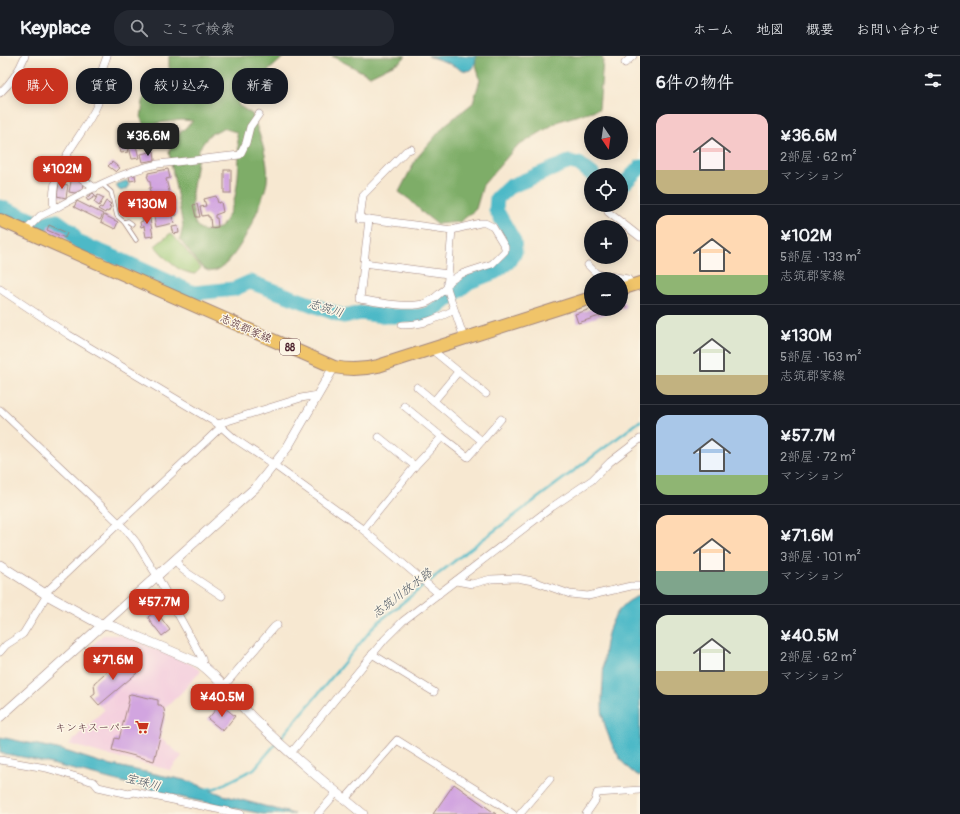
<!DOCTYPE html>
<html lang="ja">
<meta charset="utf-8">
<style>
:root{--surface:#171b24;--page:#242831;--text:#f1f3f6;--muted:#9ea1a6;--line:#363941;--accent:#c8321e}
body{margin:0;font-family:Pangolin,"Klee One",sans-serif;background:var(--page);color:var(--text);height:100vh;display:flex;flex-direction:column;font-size:15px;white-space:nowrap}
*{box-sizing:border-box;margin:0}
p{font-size:13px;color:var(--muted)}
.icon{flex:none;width:22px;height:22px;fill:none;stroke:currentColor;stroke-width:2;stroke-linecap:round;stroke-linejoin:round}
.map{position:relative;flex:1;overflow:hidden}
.side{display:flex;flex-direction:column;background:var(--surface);width:320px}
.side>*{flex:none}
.top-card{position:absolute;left:12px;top:12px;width:380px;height:36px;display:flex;gap:8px}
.needle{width:26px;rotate:167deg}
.buttons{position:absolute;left:584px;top:60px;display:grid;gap:8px}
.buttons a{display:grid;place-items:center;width:44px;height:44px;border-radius:50%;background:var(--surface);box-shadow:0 2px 10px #0003;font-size:20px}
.price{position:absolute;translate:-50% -34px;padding:0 9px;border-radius:8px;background:var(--accent);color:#fff;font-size:13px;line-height:26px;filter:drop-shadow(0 1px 2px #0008)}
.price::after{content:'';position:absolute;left:50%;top:24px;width:12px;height:9px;margin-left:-6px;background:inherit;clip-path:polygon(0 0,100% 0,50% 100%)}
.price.active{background:#222;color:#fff}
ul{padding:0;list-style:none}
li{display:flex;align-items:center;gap:12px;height:100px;padding:0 16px}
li+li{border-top:1px solid var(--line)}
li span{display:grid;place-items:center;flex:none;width:112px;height:80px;border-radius:12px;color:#555}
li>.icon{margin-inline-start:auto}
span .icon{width:48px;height:48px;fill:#fffc;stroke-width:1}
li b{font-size:17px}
h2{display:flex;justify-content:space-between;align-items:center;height:48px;padding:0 16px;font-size:17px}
.chip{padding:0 14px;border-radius:16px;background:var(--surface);box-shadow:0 2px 10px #0003;font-size:14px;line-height:36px}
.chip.active{background:var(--accent);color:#fff}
header{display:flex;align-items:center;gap:24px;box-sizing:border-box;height:56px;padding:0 20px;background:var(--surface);border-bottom:1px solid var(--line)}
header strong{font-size:19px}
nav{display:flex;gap:22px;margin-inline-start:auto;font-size:14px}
.search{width:280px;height:36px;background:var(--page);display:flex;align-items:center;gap:10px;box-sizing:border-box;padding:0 14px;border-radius:16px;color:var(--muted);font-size:15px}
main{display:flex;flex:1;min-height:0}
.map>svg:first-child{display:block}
</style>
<header>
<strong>Keyplace</strong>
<div class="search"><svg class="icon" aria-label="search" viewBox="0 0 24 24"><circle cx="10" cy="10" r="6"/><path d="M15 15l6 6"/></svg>ここで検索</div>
<nav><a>ホーム</a><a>地図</a><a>概要</a><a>お問い合わせ</a></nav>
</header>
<main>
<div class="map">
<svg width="640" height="758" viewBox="0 0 640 758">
<rect width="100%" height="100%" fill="#fcf5e5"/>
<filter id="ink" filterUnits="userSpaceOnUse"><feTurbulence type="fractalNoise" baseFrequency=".025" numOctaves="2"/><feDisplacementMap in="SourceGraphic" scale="8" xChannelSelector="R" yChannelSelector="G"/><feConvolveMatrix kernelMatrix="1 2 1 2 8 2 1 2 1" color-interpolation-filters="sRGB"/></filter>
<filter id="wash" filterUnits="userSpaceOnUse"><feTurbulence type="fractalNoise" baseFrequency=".012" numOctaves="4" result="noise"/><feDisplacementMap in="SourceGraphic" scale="16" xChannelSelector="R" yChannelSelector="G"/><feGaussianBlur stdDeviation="0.9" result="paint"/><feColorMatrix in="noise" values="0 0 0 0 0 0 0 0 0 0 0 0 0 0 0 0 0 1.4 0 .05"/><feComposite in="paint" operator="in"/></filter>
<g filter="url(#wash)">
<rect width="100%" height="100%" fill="#f7e8d1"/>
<polygon fill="#f4cfde" points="103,579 121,579 191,608 201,615 180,638 164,652 165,660 160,682 182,700 170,714 111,700 69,688 104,654 91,640 95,637 94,627 110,612 91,590"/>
<path fill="#9dc977" stroke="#747451" d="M171 177 201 212 195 218C176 216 167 203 155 190Z"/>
<g fill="#7ead68" stroke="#64664a" fill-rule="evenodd">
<path d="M169 0H285L241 39 238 49 252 58C259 76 270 106 267 126 264 144 231 226 206 214 200 211 185 190 180 184L183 170 169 96 173 83 193 65 181 64 158 67 147 73 141 62 144 38 147 29 168 31 173 26 169 11ZM223 72 236 76C241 94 239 136 231 153 229 159 225 164 222 170L220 172 203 175 197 170 195 167 192 150V137L199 93 209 79Z"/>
<polygon points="332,0 406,0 401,5 370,20"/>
<polygon points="474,0 602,0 603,5 599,53 559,65 515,92 483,129 476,153 460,166 437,168 423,157 409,143 399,136 416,103 445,69 473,47 480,24"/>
</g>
<g fill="#4db9c7" stroke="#4c6c79">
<path d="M428 0H476C475 25 460 12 446 6 440 4 434 2 428 0Z"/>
<polygon points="126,125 128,126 129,130 127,133 121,135 118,133 116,128"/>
<path d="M640 539V720C621 713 609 684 604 666 601 653 602 639 603 626 604 599 604 562 629 545 633 543 636 540 640 539Z"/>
<polygon points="0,681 62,694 102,707 189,725 223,739 294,758 263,758 184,742 28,702 0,697"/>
</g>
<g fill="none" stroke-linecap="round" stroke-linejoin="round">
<polyline stroke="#4db9c7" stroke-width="2.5" points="206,733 216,732 254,713 303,656 376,568 462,499 640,365"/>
<g stroke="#4db9c7" stroke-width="15">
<polyline points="621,127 626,126 640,111"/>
<polyline points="0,151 42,168 51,165 57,165 71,175 77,186 121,204 194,237 234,233 250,226 343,260 361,257 385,260 420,260 427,258 436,253 469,226 495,216 508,206 515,196 514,185 496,154 497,142 509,131 569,106 579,108 593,119"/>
</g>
</g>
<g id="blocks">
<g fill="#d2a5e0">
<polygon points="151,79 153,89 140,92 138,82"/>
<polygon points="135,85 139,102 132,103 128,87"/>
<polygon points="126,88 128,96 121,97 119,90"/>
<polygon points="154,95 155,104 143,106 141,98"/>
<polygon points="112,106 120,112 116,116 108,110"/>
<polygon points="79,113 89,119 87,122 77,116"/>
<polygon points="168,113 170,122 166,123 172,147 174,146 177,159 172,160 174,167 156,171 152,151 155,150 153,139 151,139 149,132 151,132 150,126 147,120 148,120 148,117"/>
<rect x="224" y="114" width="7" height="23"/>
<polygon points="135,119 136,124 130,125 129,120"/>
<polygon points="72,120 84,127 83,133 75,137 69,136"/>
<polygon points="59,127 68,129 66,142 57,140"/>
<polygon points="93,137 96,140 88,145 86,142"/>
<polygon points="98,139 104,142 99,150 94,146"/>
<polygon points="216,140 218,147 221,146 223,156 215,159 215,162 217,162 218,171 211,172 210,161 208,161 208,159 202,160 200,151 206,150 204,143"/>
<polygon points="77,145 103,158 100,164 74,151"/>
<polygon points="106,145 111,148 109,150 111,151 108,156 106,155 105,157 98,153 100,151 102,152"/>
<polygon points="197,148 200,161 196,161 193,149"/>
<polygon points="149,158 153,180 146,181 144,170 141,171 140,166 143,165 142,159"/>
<polygon points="104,159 118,166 115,173 101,166"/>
<polygon points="49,169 67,177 65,182 47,174"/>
<polygon points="178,170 179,177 174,178 172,171"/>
<polygon points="623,243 626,252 621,253 621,244"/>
<polygon points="591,253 621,253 578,267 575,258"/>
<polygon points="155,554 170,574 162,580 155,571 154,571 148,561 153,557 153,556"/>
<polygon points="123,601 137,617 99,649 91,640 95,637 94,627"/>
<polygon points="131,638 158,644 158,649 161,649 164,653 165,660 154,705 112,694 115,682 119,683 129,644 128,639"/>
<polygon points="220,648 235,660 223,675 208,663"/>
<polygon points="454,728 496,758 433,758"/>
</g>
</g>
</g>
<g filter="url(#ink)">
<use href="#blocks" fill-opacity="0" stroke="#a0847e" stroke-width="1"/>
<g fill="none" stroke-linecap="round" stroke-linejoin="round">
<defs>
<g id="service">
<polyline points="103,129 111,136 117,160 124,166 136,184"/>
<polyline points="124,166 128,165 132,168"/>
</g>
<g id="minor">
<path d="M107 0C104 8 100 18 99 26 98 34 101 40 98 47 82 85 48 107 54 153 85 136 123 115 158 108L240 99 246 87 250 71 259 58"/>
<polyline points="625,7 633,0"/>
<path d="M0 37C12 26 19 15 25 0"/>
<polyline points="61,108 95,132"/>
<polyline points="608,156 640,181"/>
<polyline points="369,163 360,163 363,139 406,95 411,93"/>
<polyline points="452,174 447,232 464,282"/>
<polyline points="25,175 40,160 54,153"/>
<polyline points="364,207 448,218"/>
<polyline points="588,209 597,218 628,223 632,229"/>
<path d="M447 232C440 236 434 244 426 247 409 253 377 246 360 243L369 163 452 174 480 167H485L493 171 505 191V195L492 208 461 218 447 227"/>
<polyline points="0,233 69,279 218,368 235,383 274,409 361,472 439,538"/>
<path d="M402 269C423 269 436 263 454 254"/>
<polyline points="431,293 486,338"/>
<polyline points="417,331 482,385"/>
<polyline points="434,345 458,316"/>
<polyline points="0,354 89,438 127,475 136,486 157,520 202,602 203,609"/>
<polyline points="218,368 301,342 318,339"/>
<polyline points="379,381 415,410"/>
<polyline points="442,381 468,401 501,363"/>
<polyline points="363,474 415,410 442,381 404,350"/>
<polyline points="175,504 183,514 222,540"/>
<polyline points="456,525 472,528 491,523 517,522 533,525 570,538 588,540 631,530 640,530"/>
<polyline points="44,538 221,371"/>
<polyline points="0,596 6,589 23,578 47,539"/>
<polyline points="372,598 434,636"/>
<polyline points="224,630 274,571 277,569"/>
<polyline points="291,697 385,583 403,565 552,451 592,424 610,406 640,383"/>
<polyline points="0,704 46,712 94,726 98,731 129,738 134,736 241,758"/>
<polyline points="345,743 397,684 499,748 513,758"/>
<polyline points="318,758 337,736"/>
<polyline points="520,758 550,723"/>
<polyline points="586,758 595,745 597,737 640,734"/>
</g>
<g id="tertiary">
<path d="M0 509 47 539 96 566 115 571 199 607C220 622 234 643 252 661 287 696 325 727 363 758"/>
<polyline points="0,661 256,431 287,392 334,311"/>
</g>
<g id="primary">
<path d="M0 164 334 311C349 314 362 314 378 310L591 242"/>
<polyline points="621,233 640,227"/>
</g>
</defs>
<use href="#service" stroke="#a0847e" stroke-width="5"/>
<use href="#minor" stroke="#a0847e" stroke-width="8"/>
<use href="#tertiary" stroke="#a0847e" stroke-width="10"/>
<use href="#primary" stroke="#a0847e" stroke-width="14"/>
<use href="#service" stroke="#fff" stroke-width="3.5"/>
<use href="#minor" stroke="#fff" stroke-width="7"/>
<use href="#tertiary" stroke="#fff" stroke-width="9"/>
<use href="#primary" stroke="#f0c469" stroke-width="12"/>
</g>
</g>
<defs>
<symbol id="supermarket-bare" viewBox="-9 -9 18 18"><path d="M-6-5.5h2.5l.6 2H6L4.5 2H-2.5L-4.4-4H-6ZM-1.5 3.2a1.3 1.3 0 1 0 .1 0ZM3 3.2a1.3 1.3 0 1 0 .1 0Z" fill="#c8321e" stroke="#fcf5e5" stroke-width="2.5" paint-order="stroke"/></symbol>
</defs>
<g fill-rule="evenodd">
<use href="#supermarket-bare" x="132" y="661" width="20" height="20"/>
</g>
<g text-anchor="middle" stroke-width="3" stroke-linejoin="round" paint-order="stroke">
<rect fill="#fcf5e5" stroke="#7f5f63" stroke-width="1" x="280" y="283" width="20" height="16" rx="3"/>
<g font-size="10" font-weight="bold" fill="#4a1f2b">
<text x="290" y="295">88</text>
</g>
<g font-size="11" fill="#4a1f2b" stroke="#fcf5e5">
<text transform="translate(246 272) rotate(24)" y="4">志筑郡家線</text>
</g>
<g font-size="11" fill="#4a1f2b" stroke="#fcf5e5" text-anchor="end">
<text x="131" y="675">キンキスーパー</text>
</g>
<g font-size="12" font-style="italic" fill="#4b5562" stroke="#fcf5e5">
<text transform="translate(326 252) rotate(17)" y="4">志筑川</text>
<text transform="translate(402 537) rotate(-38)" y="4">志筑川放水路</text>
<text transform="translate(143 726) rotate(15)" y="4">宝珠川</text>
</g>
</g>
</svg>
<div class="buttons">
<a><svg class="needle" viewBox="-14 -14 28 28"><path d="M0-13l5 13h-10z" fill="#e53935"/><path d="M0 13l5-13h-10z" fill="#9ea1a6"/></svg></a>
<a><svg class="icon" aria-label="locate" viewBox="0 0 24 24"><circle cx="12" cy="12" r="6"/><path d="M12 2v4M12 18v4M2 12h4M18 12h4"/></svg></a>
<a>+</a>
<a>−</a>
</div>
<b class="price active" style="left:148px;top:101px">¥36.6M</b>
<b class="price" style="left:62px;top:134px">¥102M</b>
<b class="price" style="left:147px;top:169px">¥130M</b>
<b class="price" style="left:159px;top:567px">¥57.7M</b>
<b class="price" style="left:113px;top:625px">¥71.6M</b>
<b class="price" style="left:222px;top:662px">¥40.5M</b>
<div class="top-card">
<a class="chip active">購入</a>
<a class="chip">賃貸</a>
<a class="chip">絞り込み</a>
<a class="chip">新着</a>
</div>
</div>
<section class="side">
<h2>6件の物件<svg class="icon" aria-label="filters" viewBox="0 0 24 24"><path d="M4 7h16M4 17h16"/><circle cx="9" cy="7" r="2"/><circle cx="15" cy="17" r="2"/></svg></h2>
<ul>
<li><span style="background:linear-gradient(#f6c9c9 70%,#c2b280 0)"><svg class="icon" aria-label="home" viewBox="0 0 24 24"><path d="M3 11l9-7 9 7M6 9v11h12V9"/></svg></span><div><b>¥36.6M</b><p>2部屋 · 62 m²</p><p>マンション</p></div></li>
<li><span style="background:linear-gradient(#ffd9b3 75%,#8fb573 0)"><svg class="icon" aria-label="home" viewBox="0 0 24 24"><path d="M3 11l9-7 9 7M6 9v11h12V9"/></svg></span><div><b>¥102M</b><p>5部屋 · 133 m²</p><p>志筑郡家線</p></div></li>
<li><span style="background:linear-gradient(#dfe7d0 75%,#c2b280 0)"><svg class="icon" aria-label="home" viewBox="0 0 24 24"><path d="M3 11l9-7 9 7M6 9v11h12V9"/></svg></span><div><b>¥130M</b><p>5部屋 · 163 m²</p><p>志筑郡家線</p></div></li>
<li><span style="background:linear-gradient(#a9c7e8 75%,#8fb573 0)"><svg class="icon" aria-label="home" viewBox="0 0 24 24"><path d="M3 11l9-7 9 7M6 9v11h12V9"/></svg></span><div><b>¥57.7M</b><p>2部屋 · 72 m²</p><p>マンション</p></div></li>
<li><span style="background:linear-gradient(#ffd9b3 70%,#7fa58c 0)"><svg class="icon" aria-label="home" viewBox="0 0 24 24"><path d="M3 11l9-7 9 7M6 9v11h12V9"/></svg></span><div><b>¥71.6M</b><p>3部屋 · 101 m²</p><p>マンション</p></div></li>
<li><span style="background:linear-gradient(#dfe7d0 70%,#c2b280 0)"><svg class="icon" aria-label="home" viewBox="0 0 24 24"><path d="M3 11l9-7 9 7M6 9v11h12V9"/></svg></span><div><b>¥40.5M</b><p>2部屋 · 62 m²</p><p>マンション</p></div></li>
</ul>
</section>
</main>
